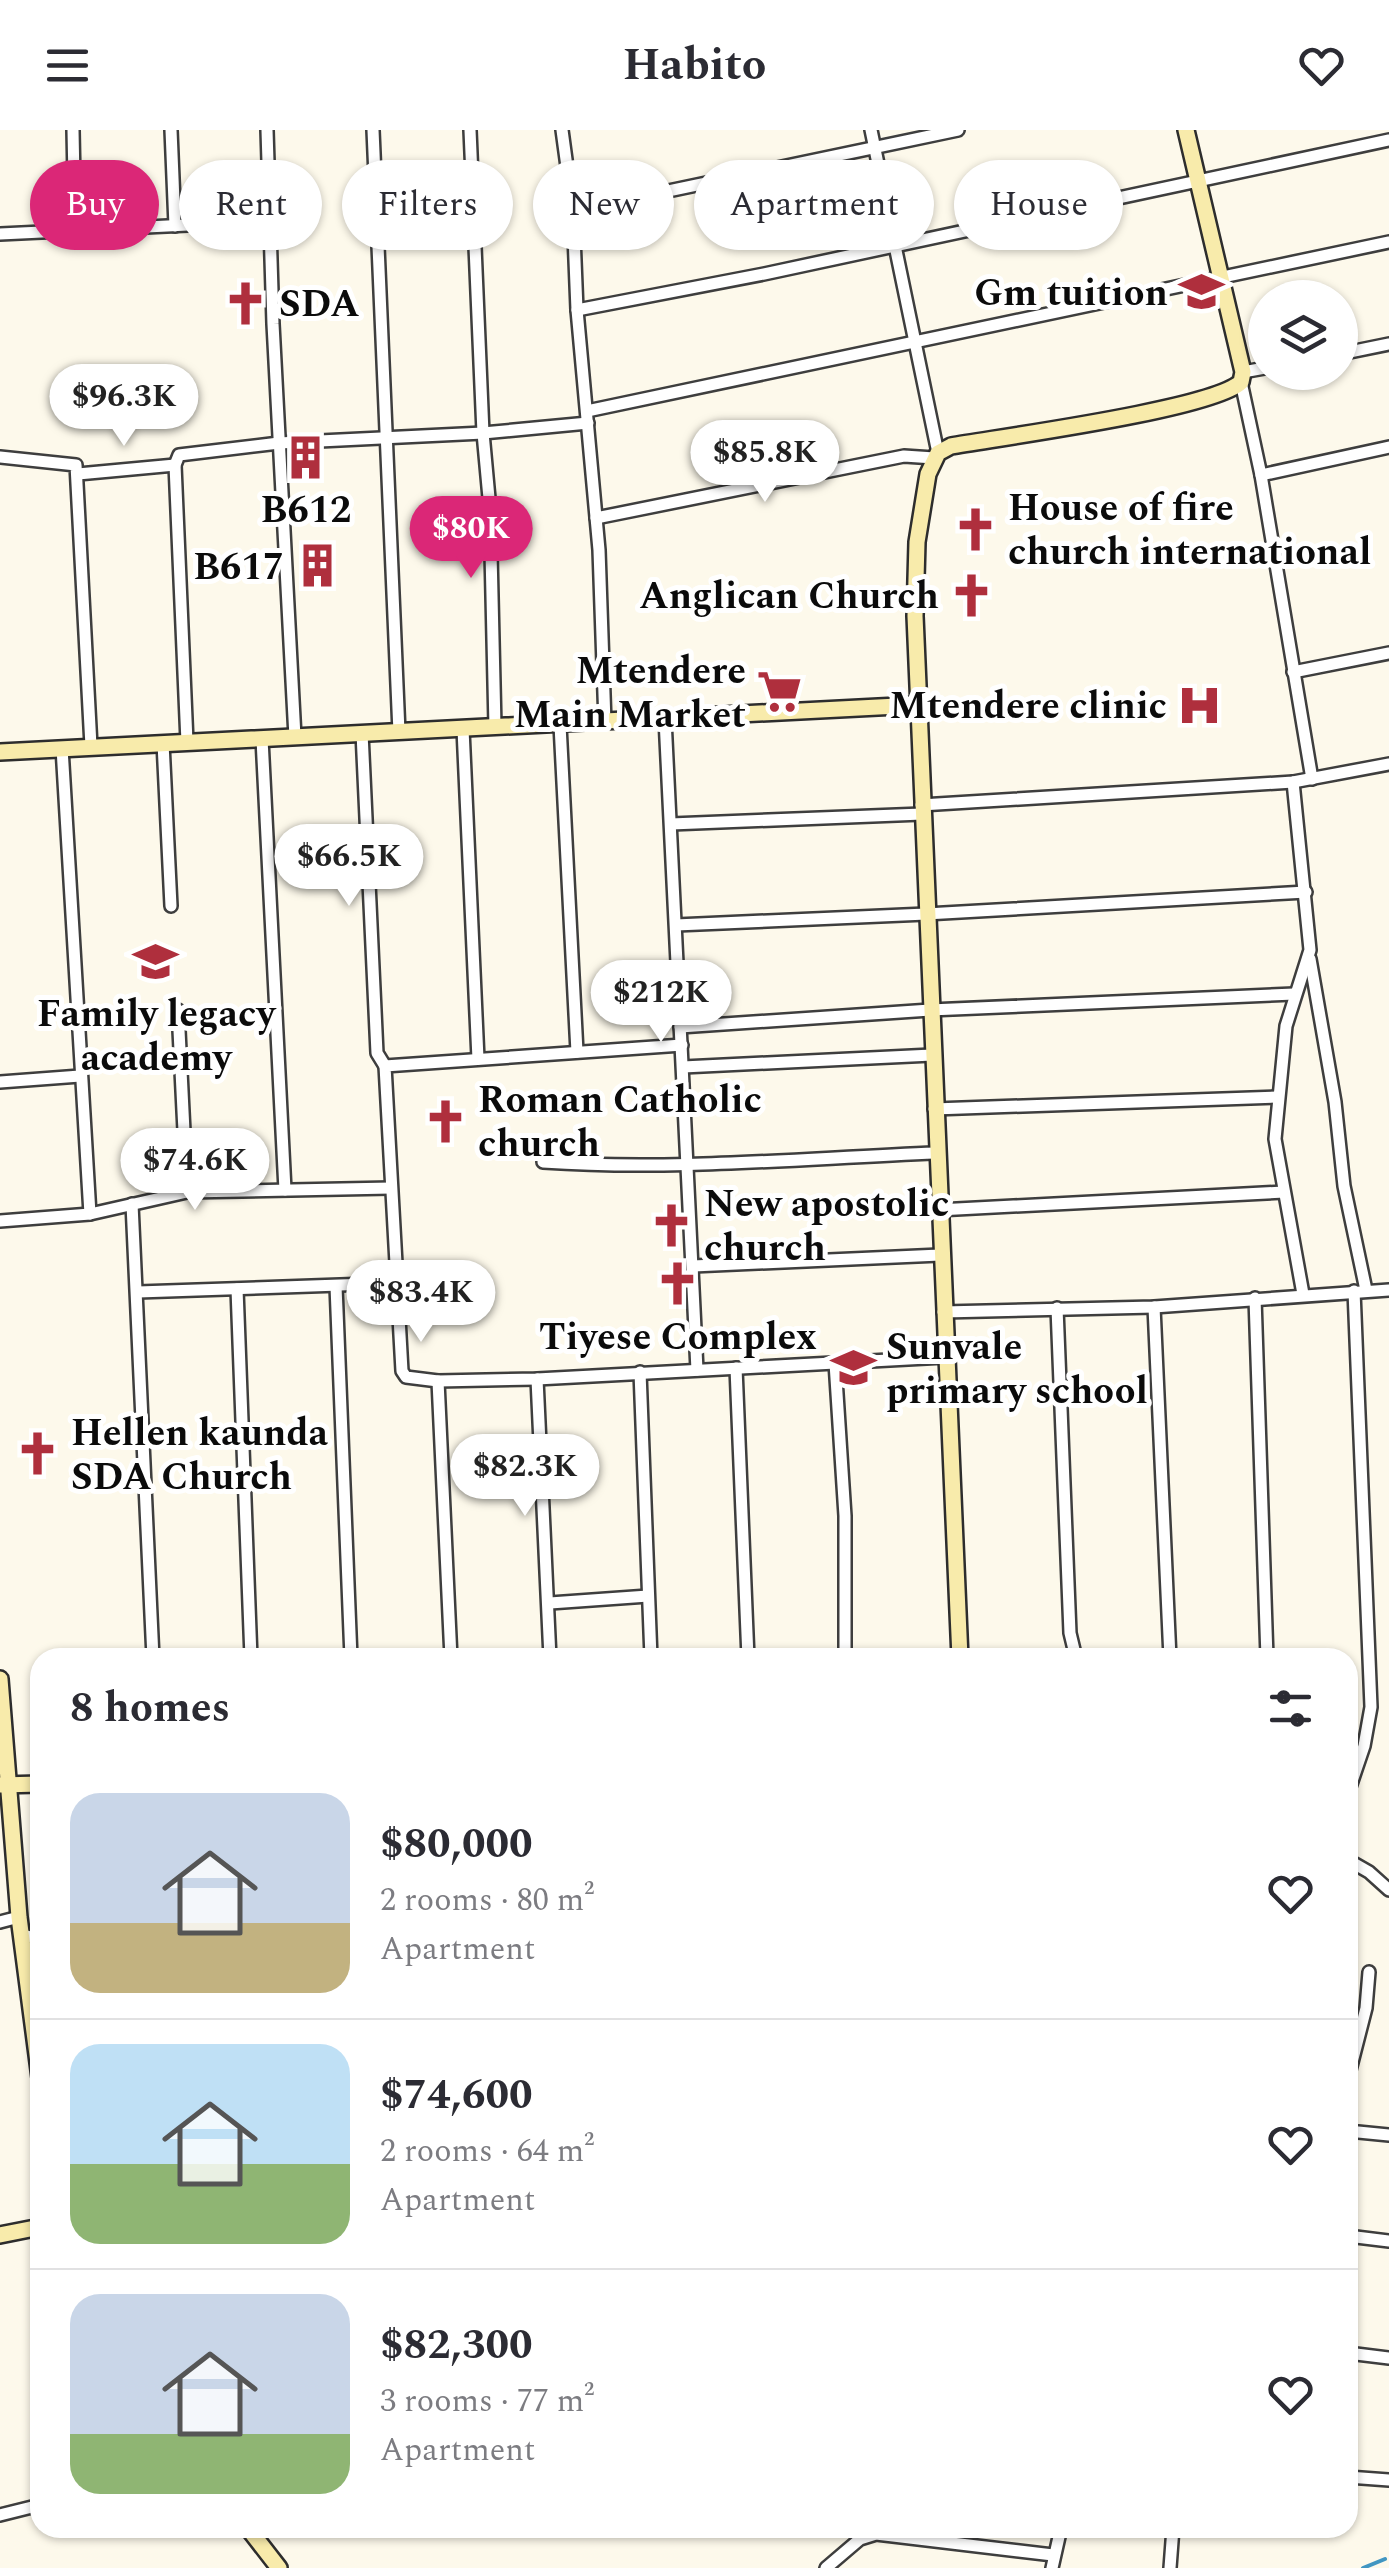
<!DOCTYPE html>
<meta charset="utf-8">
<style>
:root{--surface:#fff;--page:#f2f2f3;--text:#2b2b33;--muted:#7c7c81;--line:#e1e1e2;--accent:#db2777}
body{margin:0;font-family:Spectral,serif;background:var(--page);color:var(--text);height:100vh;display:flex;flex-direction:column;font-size:38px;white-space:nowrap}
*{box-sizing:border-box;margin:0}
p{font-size:32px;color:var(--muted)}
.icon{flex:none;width:55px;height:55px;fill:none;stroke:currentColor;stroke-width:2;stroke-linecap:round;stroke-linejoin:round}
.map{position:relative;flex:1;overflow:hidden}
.panel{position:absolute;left:30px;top:1518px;width:1328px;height:890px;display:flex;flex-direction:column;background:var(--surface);border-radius:30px;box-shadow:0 2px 8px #0004}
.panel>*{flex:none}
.top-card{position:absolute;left:30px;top:30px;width:1330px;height:90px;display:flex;gap:20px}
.controls{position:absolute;left:1248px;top:150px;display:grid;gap:20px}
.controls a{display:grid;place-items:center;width:110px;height:110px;border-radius:50%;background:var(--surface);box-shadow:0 2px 8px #0004;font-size:50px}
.price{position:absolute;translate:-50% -85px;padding:0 22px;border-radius:35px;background:#fff;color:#222;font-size:32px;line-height:65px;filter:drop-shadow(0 2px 5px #0008)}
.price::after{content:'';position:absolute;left:50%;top:60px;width:30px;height:22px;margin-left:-15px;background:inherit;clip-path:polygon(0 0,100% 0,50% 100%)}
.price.active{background:var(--accent);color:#fff}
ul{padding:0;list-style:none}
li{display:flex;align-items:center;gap:30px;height:250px;padding:0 40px}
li+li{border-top:2px solid var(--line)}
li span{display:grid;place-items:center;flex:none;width:280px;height:200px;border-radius:30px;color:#555}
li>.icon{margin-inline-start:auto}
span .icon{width:120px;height:120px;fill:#fffc;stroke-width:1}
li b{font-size:42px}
h2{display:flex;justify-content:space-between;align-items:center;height:120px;padding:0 40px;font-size:42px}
.pill{padding:0 35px;border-radius:45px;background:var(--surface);box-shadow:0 2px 8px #0004;font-size:35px;line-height:90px}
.pill.active{background:var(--accent);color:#fff}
header{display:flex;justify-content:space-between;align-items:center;height:130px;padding:0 40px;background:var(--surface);font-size:45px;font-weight:700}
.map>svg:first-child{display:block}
</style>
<header><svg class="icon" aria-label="menu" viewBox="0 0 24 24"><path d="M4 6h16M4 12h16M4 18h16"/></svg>Habito<svg class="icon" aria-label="heart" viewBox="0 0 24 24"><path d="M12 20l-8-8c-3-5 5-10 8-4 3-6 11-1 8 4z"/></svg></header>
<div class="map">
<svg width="1389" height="2438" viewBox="0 0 1389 2438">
<rect width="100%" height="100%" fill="#fdf9eb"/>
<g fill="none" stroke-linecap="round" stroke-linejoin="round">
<polyline stroke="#4196c2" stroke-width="4" points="1363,2438 1385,2429"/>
<defs>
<g id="street">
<polyline points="73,0 75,101"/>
<polyline points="171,0 175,96"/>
<polyline points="267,0 273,194 295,607"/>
<polyline points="373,0 399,602"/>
<polyline points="470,0 483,303 490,379 495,597"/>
<polyline points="562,0 573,81 577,180 599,420 605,593"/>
<polyline points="871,0 938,323"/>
<polyline points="573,81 958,0"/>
<polyline points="0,104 270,91"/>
<polyline points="577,180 764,144 1389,10"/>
<polyline points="1340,224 1389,214"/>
<polyline points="1243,242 1265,238"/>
<polyline points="1241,252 1261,345 1312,649"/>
<polyline points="587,281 1389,112"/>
<polyline points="0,327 76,335 91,616"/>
<polyline points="78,344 175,335"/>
<polyline points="1261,345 1389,317"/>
<polyline points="596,388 904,326 934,328"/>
<polyline points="1293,542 1389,523"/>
<polyline points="665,589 697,1240"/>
<polyline points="560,595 577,922"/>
<polyline points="463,599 478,929"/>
<polyline points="362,603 377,923 385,936"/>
<polyline points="262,609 285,1060"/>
<polyline points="187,612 175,335 179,325 279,313 483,303 588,293"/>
<polyline points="163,613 171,776"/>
<polyline points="62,618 90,1084"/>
<polyline points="1293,652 1310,820 1286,896 1275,1009 1303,1164"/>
<polyline points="921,675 1293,652 1389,634"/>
<polyline points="671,694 922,684"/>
<polyline points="676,795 926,784 1306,762"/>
<polyline points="1310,829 1335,972 1344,1056 1366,1160"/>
<polyline points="178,880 187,1062"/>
<polyline points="680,897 930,880 1294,864"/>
<polyline points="682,915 385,936 402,1241 406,1247 438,1251 537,1249 945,1227"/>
<polyline points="683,937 932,925"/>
<polyline points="0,952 80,946"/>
<polyline points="934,979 1278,967"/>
<path d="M543 1032C674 1041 805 1028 936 1023"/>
<polyline points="132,1074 153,1528"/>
<polyline points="938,1080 1284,1062"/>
<polyline points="0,1091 90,1084 187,1062 391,1058"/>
<polyline points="693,1136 940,1125"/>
<polyline points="336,1156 351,1528"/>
<polyline points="237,1159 251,1528"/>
<polyline points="138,1162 397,1153"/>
<polyline points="1255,1168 1267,1528"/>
<polyline points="1154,1177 1170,1528"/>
<polyline points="1057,1178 1070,1503 1076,1528"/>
<polyline points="943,1182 1154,1177 1389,1160"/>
<polyline points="835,1233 845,1386 845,1528"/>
<polyline points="736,1238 748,1528"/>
<polyline points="640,1242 651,1528"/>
<polyline points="537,1249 550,1528"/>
<polyline points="438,1251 451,1528"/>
<polyline points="550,1473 648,1466"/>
<polyline points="1348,1663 1364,1616 1371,1577 1354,1161"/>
<polyline points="1348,1730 1369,1742 1389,1760"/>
<polyline points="0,1792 19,1787"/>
<polyline points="21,1805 40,1809"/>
<polyline points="1348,1948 1366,1878 1369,1842"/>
<polyline points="1348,2001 1389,2005"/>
<polyline points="1348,2106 1389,2111"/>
<polyline points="1348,2223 1389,2228"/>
<polyline points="1348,2347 1389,2350"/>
<polyline points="0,2385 40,2375"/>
<polyline points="826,2438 860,2409 876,2404 1053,2425"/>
<polyline points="1052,2438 1061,2398"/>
<polyline points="1170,2438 1173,2398"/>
</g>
<g id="secondary">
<polyline points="0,622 917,575"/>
<path d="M960 1528 915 486 917 412 928 344 938 323 951 316C1002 307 1213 279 1241 252L1243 242 1186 0"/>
<polyline points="0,1549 19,1787 40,1948"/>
<polyline points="0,1655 40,1654"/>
<polyline points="0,2105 40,2097"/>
<polyline points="248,2398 279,2438"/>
</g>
</defs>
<use href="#street" stroke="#3e3e3e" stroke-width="16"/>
<use href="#secondary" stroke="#2d2d2d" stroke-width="20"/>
<use href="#street" stroke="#fff" stroke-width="11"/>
<use href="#secondary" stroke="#f8ebab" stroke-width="15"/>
</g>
<defs>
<symbol id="school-bare" viewBox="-9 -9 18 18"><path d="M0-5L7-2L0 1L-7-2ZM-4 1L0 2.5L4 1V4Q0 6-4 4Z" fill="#af2f3d" stroke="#fff" stroke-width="2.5" paint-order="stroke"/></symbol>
<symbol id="church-bare" viewBox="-9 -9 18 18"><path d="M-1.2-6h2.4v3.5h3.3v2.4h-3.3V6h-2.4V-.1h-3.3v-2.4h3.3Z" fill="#af2f3d" stroke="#fff" stroke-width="2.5" paint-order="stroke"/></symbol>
<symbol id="building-bare" viewBox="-9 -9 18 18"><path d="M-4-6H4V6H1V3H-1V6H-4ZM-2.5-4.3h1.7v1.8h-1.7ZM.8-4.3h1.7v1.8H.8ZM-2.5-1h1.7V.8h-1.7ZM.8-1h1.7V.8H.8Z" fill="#af2f3d" stroke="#fff" stroke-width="2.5" paint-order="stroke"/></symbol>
<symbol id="supermarket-bare" viewBox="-9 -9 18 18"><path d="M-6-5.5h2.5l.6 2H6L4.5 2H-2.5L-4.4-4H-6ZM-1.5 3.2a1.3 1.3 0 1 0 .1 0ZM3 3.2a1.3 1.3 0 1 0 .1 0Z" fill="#af2f3d" stroke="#fff" stroke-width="2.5" paint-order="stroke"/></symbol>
<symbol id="hospital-bare" viewBox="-9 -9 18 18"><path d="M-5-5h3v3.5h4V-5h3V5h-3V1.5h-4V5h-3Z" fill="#af2f3d" stroke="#fff" stroke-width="2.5" paint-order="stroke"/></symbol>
</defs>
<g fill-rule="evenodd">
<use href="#school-bare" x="1170" y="130" width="63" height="63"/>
<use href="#church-bare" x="214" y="142" width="63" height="63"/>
<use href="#building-bare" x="274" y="296" width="63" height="63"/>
<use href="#church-bare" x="944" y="368" width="63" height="63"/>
<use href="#building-bare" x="286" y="404" width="63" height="63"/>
<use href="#church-bare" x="940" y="434" width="63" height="63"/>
<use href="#supermarket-bare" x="748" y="530" width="63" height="63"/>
<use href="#hospital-bare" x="1168" y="544" width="63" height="63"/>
<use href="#school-bare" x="124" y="800" width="63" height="63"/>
<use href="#church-bare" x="414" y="960" width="63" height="63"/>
<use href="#church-bare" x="640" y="1064" width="63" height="63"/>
<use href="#church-bare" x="646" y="1122" width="63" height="63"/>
<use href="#school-bare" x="822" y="1206" width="63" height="63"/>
<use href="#church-bare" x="6" y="1292" width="63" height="63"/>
</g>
<g text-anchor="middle" stroke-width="10" stroke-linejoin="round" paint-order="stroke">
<g font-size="38" font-weight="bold" fill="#0b0b0b" stroke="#fff" text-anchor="start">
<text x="1168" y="175" text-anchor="end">Gm tuition</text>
<text x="279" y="186">SDA</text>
<text x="1008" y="390">House of fire<tspan x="1008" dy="44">church international</tspan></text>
<text x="306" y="392" text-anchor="middle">B612</text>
<text x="284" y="449" text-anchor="end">B617</text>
<text x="939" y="478" text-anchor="end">Anglican Church</text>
<text x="746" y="553" text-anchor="end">Mtendere<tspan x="746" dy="44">Main Market</tspan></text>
<text x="1167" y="588" text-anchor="end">Mtendere clinic</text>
<text x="156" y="896" text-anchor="middle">Family legacy<tspan x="156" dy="44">academy</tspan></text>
<text x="478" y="982">Roman Catholic<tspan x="478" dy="44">church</tspan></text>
<text x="704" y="1086">New apostolic<tspan x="704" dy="44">church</tspan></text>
<text x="678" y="1219" text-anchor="middle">Tiyese Complex</text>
<text x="886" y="1229">Sunvale<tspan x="886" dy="44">primary school</tspan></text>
<text x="71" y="1315">Hellen kaunda<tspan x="71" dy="44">SDA Church</tspan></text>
</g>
</g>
</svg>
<div class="controls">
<a><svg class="icon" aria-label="layers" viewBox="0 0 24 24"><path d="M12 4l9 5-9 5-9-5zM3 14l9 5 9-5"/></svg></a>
</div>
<b class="price" style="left:124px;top:319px">$96.3K</b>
<b class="price" style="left:765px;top:375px">$85.8K</b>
<b class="price active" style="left:471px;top:451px">$80K</b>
<b class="price" style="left:349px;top:779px">$66.5K</b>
<b class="price" style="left:661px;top:915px">$212K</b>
<b class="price" style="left:195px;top:1083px">$74.6K</b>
<b class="price" style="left:421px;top:1215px">$83.4K</b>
<b class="price" style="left:525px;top:1389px">$82.3K</b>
<div class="top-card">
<a class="pill active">Buy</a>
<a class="pill">Rent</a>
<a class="pill">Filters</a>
<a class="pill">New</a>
<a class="pill">Apartment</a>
<a class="pill">House</a>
</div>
<section class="panel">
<h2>8 homes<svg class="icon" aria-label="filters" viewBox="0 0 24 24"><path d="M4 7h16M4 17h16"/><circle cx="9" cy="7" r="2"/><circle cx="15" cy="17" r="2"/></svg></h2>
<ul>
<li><span style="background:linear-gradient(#c9d6e8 65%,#c2b280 0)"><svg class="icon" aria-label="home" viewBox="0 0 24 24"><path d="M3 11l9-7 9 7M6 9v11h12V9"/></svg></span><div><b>$80,000</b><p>2 rooms · 80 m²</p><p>Apartment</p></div><svg class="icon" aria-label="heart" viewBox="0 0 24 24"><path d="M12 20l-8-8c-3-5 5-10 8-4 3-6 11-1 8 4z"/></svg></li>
<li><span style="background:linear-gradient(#bfe0f5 60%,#8fb573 0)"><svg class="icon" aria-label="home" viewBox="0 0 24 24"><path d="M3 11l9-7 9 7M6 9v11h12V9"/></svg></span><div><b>$74,600</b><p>2 rooms · 64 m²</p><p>Apartment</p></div><svg class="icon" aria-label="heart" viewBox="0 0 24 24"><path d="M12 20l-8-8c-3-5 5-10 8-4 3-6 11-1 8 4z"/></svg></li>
<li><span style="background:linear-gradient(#c9d6e8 70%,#8fb573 0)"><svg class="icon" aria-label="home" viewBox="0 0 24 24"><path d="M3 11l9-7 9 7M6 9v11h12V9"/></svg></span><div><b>$82,300</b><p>3 rooms · 77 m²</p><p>Apartment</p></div><svg class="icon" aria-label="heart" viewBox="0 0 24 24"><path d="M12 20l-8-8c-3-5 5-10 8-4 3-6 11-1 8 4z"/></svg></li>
</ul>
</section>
</div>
